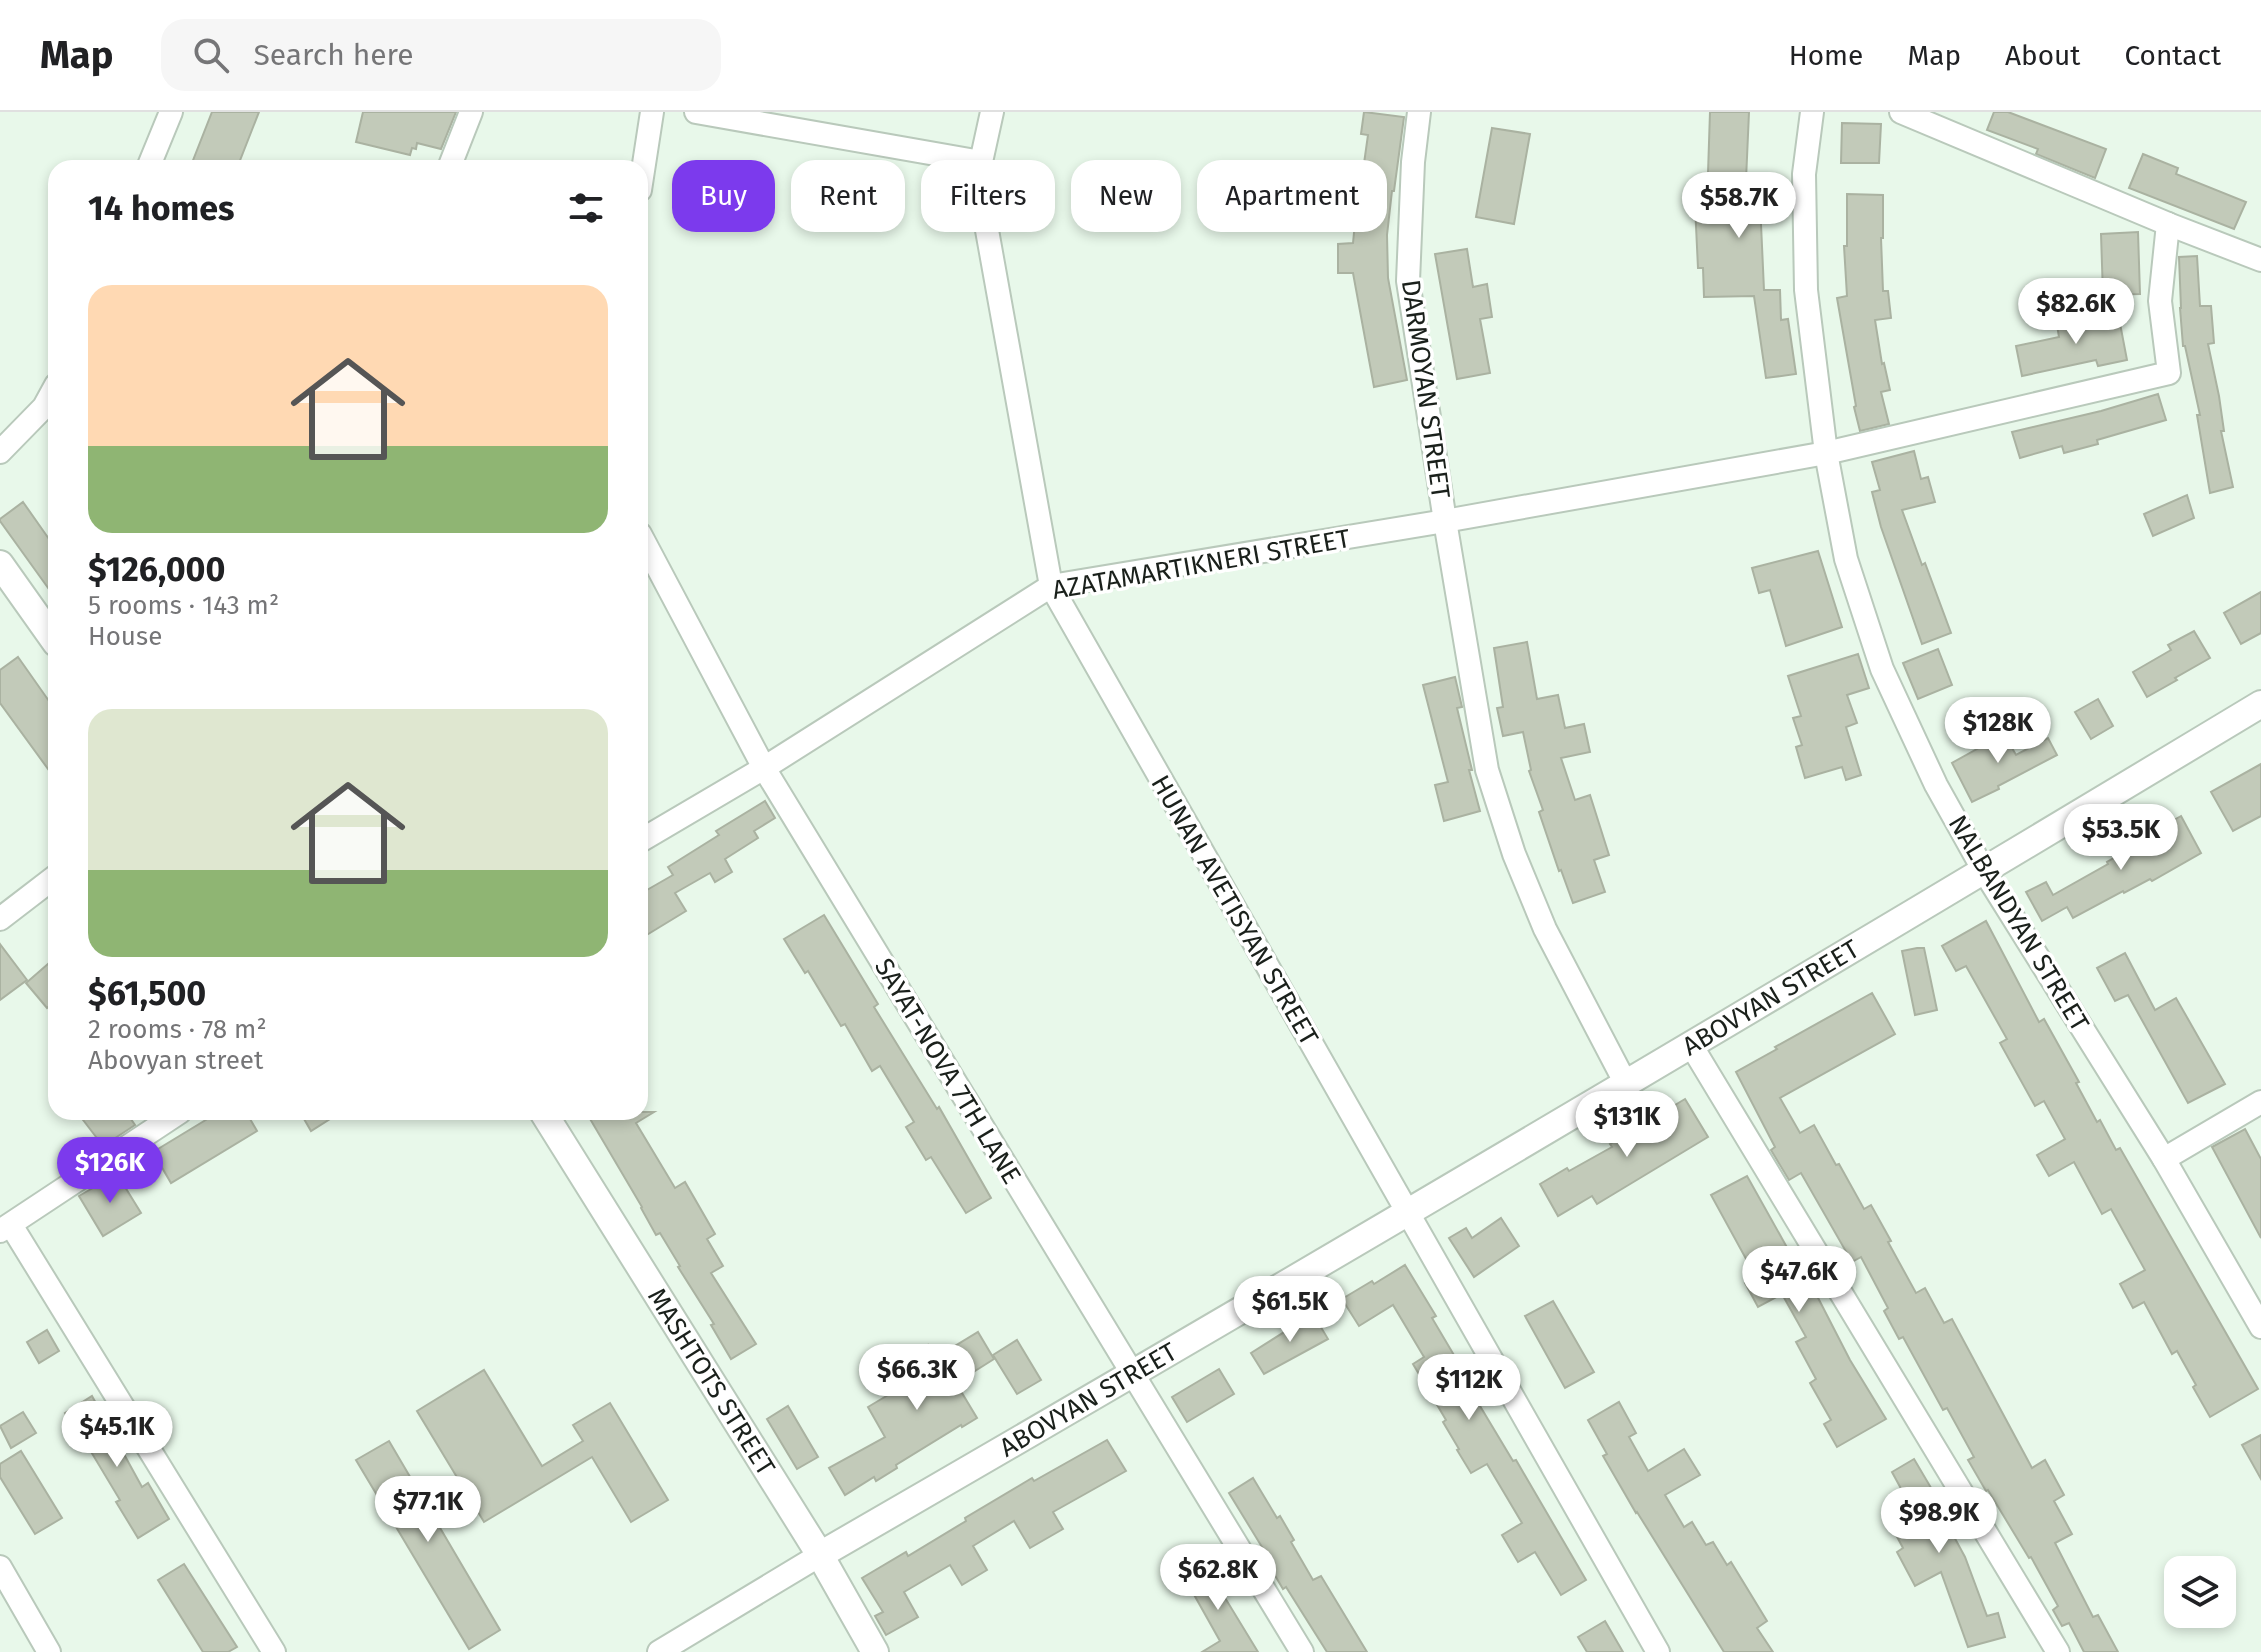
<!DOCTYPE html>
<meta charset="utf-8">
<style>
:root{--surface:#fff;--page:#f6f6f6;--text:#202124;--muted:#757577;--line:#e0e0e0;--accent:#7c3aed}
body{margin:0;font-family:"Fira Sans",sans-serif;background:var(--page);color:var(--text);height:100vh;display:flex;flex-direction:column;font-size:30px;white-space:nowrap}
*{box-sizing:border-box;margin:0}
p{font-size:26px;color:var(--muted)}
.icon{flex:none;width:44px;height:44px;fill:none;stroke:currentColor;stroke-width:2;stroke-linecap:round;stroke-linejoin:round}
.map{position:relative;flex:1;overflow:hidden}
.details{position:absolute;left:48px;top:48px;width:600px;height:960px;display:flex;flex-direction:column;background:var(--surface);border-radius:24px;box-shadow:0 4px 12px #0003}
.details>*{flex:none}
.top-card{position:absolute;left:672px;top:48px;width:760px;height:72px;display:flex;gap:16px}
.controls{position:absolute;left:2164px;top:1444px;display:grid;gap:16px}
.controls a{display:grid;place-items:center;width:72px;height:72px;border-radius:16px;background:var(--surface);box-shadow:0 4px 12px #0003;font-size:40px}
.price{position:absolute;translate:-50% -68px;padding:0 18px;border-radius:28px;background:#fff;color:#222;font-size:26px;line-height:52px;filter:drop-shadow(0 2px 4px #0008)}
.price::after{content:'';position:absolute;left:50%;top:48px;width:24px;height:18px;margin-left:-12px;background:inherit;clip-path:polygon(0 0,100% 0,50% 100%)}
.price.selected{background:var(--accent);color:#fff}
ul{padding:0;list-style:none}
li{display:grid;align-content:center;gap:16px;height:424px;padding:0 40px}
li span{display:grid;place-items:center;height:248px;border-radius:24px;color:#555}
li>.icon{margin-inline-start:auto}
span .icon{width:144px;height:144px;fill:#fffc;stroke-width:1}
li b{font-size:34px}
h2{display:flex;justify-content:space-between;align-items:center;height:96px;padding:0 40px;font-size:34px}
.chip{padding:0 28px;border-radius:24px;background:var(--surface);box-shadow:0 4px 12px #0003;font-size:28px;line-height:72px}
.chip.selected{background:var(--accent);color:#fff}
header{display:flex;align-items:center;gap:48px;box-sizing:border-box;height:112px;padding:0 40px;background:var(--surface);border-bottom:2px solid var(--line)}
header strong{font-size:38px}
nav{display:flex;gap:44px;margin-inline-start:auto;font-size:28px}
.search{width:560px;height:72px;background:var(--page);display:flex;align-items:center;gap:20px;box-sizing:border-box;padding:0 28px;border-radius:24px;color:var(--muted);font-size:30px}
.map>svg:first-child{display:block}
</style>
<header>
<strong>Map</strong>
<div class="search"><svg class="icon" aria-label="search" viewBox="0 0 24 24"><circle cx="10" cy="10" r="6"/><path d="M15 15l6 6"/></svg>Search here</div>
<nav><a>Home</a><a>Map</a><a>About</a><a>Contact</a></nav>
</header>
<div class="map">
<svg width="2261" height="1540" viewBox="0 0 2261 1540">
<rect width="100%" height="100%" fill="#e8f8ea"/>
<g fill="#c2cab9" stroke="#aab2a1" stroke-width="2">
<polygon points="212,0 259,0 237,56 190,56"/>
<polygon points="363,0 456,0 441,37 417,31 416,37 412,36 410,43 356,30"/>
<polygon points="1364,0 1404,5 1394,79 1392,79 1387,123 1388,166 1407,268 1374,275 1353,161 1338,161 1338,132 1353,131 1358,80 1360,80 1368,23 1361,22"/>
<polygon points="1710,0 1749,0 1745,91 1760,90 1764,178 1780,178 1781,208 1788,207 1796,262 1766,266 1754,184 1704,185 1703,156 1698,156 1695,93 1707,92"/>
<polygon points="1994,0 2008,0 2106,37 2095,66 2036,42 2038,37 1987,18"/>
<polygon points="1842,11 1881,12 1879,51 1841,51"/>
<polygon points="1492,16 1530,22 1514,112 1476,105"/>
<polygon points="2143,42 2178,56 2176,62 2246,90 2234,117 2129,76"/>
<polygon points="1847,82 1883,83 1883,126 1881,126 1883,179 1888,179 1891,206 1875,208 1882,252 1884,251 1890,278 1881,280 1889,312 1860,319 1854,295 1856,294 1837,186 1847,184 1844,134 1847,134"/>
<polygon points="2138,120 2140,182 2103,183 2101,122"/>
<polygon points="1467,137 1473,175 1487,172 1492,205 1480,207 1490,261 1457,267 1435,142"/>
<polygon points="2197,144 2200,194 2211,194 2214,231 2208,232 2219,284 2224,319 2221,319 2233,375 2210,381 2197,303 2200,303 2185,234 2183,234 2180,196 2181,196 2179,145"/>
<polygon points="2118,201 2127,248 2098,254 2096,248 2022,264 2016,234 2059,225 2057,213"/>
<polygon points="2158,282 2166,308 2097,328 2098,332 2064,341 2062,334 2020,346 2012,320 2101,299"/>
<polygon points="1914,339 1921,367 1928,365 1935,390 1902,398 1922,453 1925,451 1951,521 1922,532 1881,415 1872,380 1880,378 1872,350"/>
<polygon points="2187,383 2194,406 2153,424 2144,402"/>
<polygon points="23,390 56,437 56,487 0,409 0,407"/>
<polygon points="1818,439 1842,515 1786,534 1770,478 1759,481 1752,456"/>
<polygon points="2261,480 2261,521 2241,532 2224,501"/>
<polygon points="2194,519 2210,546 2175,566 2177,568 2147,585 2133,560 2171,538 2168,533"/>
<polygon points="1527,530 1537,587 1558,583 1565,616 1584,612 1590,640 1561,646 1575,688 1590,683 1609,743 1594,748 1605,780 1573,791 1561,758 1559,759 1539,700 1543,698 1529,659 1531,658 1523,620 1503,624 1497,596 1503,595 1494,536"/>
<polygon points="1938,537 1952,573 1918,587 1903,551"/>
<polygon points="1858,542 1869,576 1847,583 1857,611 1846,615 1861,663 1846,668 1842,655 1805,666 1796,635 1802,633 1793,606 1801,604 1788,564"/>
<polygon points="18,545 56,599 56,668 0,591 0,558"/>
<polygon points="1455,565 1462,595 1457,596 1472,658 1469,658 1480,699 1444,709 1435,673 1448,670 1423,573"/>
<polygon points="2098,587 2113,614 2091,627 2075,600"/>
<polygon points="2004,622 2016,643 2048,626 2057,643 1998,674 1999,677 1972,690 1952,651"/>
<polygon points="2261,652 2261,704 2233,719 2211,680"/>
<polygon points="765,689 775,706 754,719 758,726 725,747 732,760 715,770 710,761 675,781 686,799 640,827 640,782 673,763 668,755 719,723 716,719"/>
<polygon points="2181,704 2201,741 2152,769 2150,767 2124,781 2123,779 2073,806 2067,795 2042,809 2026,780 2046,770 2053,783 2108,752 2107,750 2133,735 2131,732"/>
<polygon points="824,803 878,892 874,895 937,997 939,995 991,1086 966,1101 931,1045 926,1048 906,1015 914,1010 880,954 872,959 845,912 841,914 808,859 805,861 784,827"/>
<polygon points="1986,809 2039,910 2044,907 2079,970 2076,971 2097,1010 2100,1008 2116,1038 2120,1036 2258,1277 2210,1305 2193,1275 2196,1273 2177,1239 2172,1242 2144,1190 2133,1196 2120,1172 2145,1158 2111,1097 2102,1102 2074,1050 2049,1064 2037,1043 2065,1027 2044,989 2035,994 2000,931 2007,927 1966,854 1956,859 1942,834"/>
<polygon points="0,832 27,868 0,888"/>
<polygon points="1917,836 1924,836 1937,898 1915,903 1902,839"/>
<polygon points="2125,841 2155,898 2176,886 2225,972 2188,991 2128,883 2115,889 2097,856"/>
<polygon points="56,845 56,888 47,896 26,871"/>
<polygon points="1872,881 1895,922 1780,986 1800,1021 1814,1013 1836,1053 1839,1052 1864,1097 1871,1093 1891,1129 1888,1130 1916,1181 1925,1176 1944,1211 1952,1207 2032,1356 2045,1348 2064,1383 2054,1389 2072,1422 2055,1431 2093,1505 2098,1503 2118,1540 2084,1540 2069,1511 2062,1514 2053,1498 2058,1494 2031,1445 2029,1446 1988,1378 1986,1379 1968,1348 1974,1345 1947,1296 1943,1298 1903,1225 1899,1227 1884,1199 1888,1196 1861,1145 1852,1150 1801,1061 1789,1068 1771,1038 1775,1035 1736,960 1777,937 1775,935"/>
<polygon points="1685,987 1708,1025 1597,1092 1592,1084 1558,1104 1540,1072 1567,1056 1569,1059 1612,1035 1610,1032"/>
<polygon points="77,1000 126,1000 135,1013 103,1034"/>
<polygon points="219,1000 246,1000 257,1019 171,1071 153,1040"/>
<polygon points="300,1000 341,1000 311,1019"/>
<polygon points="586,1000 654,1000 636,1011 675,1076 685,1070 715,1122 707,1127 723,1154 711,1161 756,1232 731,1247 711,1213 714,1212 678,1155 680,1154 660,1121 656,1123 641,1096 642,1095"/>
<polygon points="2245,1017 2261,1047 2261,1126 2212,1035"/>
<polygon points="117,1062 141,1101 103,1124 79,1084"/>
<polygon points="1747,1064 1789,1139 1783,1142 1806,1185 1815,1180 1850,1248 1886,1307 1837,1335 1824,1312 1831,1308 1810,1271 1816,1267 1796,1230 1806,1225 1782,1182 1758,1195 1745,1171 1756,1165 1711,1083"/>
<polygon points="1501,1106 1519,1134 1474,1165 1449,1126 1466,1116 1472,1126"/>
<polygon points="1405,1153 1436,1204 1432,1206 1474,1277 1471,1279 1513,1349 1516,1348 1586,1468 1561,1483 1535,1440 1518,1450 1502,1423 1522,1411 1487,1352 1471,1361 1457,1338 1459,1337 1443,1310 1446,1308 1413,1252 1424,1245 1393,1193 1359,1214 1342,1187 1372,1169 1374,1172"/>
<polygon points="1553,1189 1594,1260 1565,1276 1525,1204"/>
<polygon points="1313,1202 1328,1227 1264,1262 1251,1241"/>
<polygon points="47,1218 59,1239 39,1251 27,1230"/>
<polygon points="978,1220 994,1247 956,1271 977,1306 962,1315 961,1313 896,1353 897,1356 876,1369 874,1365 845,1383 829,1356 885,1325 868,1295 920,1264 908,1245 928,1233 935,1246"/>
<polygon points="1017,1228 1041,1268 1017,1282 993,1243"/>
<polygon points="1219,1257 1234,1282 1187,1310 1172,1285"/>
<polygon points="484,1258 542,1354 583,1329 573,1313 610,1291 668,1388 631,1410 592,1345 484,1410 417,1299"/>
<polygon points="92,1284 142,1375 148,1371 169,1407 138,1426 116,1390 120,1388 81,1323 79,1324 65,1301"/>
<polygon points="1619,1290 1636,1321 1629,1325 1648,1359 1684,1337 1700,1363 1665,1383 1684,1415 1692,1410 1706,1433 1713,1430 1727,1453 1731,1450 1767,1509 1757,1516 1773,1540 1724,1540 1637,1400 1636,1401 1603,1344 1607,1342 1588,1308"/>
<polygon points="788,1294 818,1345 797,1357 767,1307"/>
<polygon points="23,1300 36,1321 11,1336 0,1314"/>
<polygon points="2261,1323 2261,1367 2242,1333"/>
<polygon points="1107,1328 1126,1359 1053,1400 1063,1417 1030,1436 1014,1409 973,1434 987,1458 962,1473 950,1453 904,1480 918,1505 886,1523 875,1504 883,1500 862,1466 906,1440 908,1444 966,1409 965,1406 1032,1366 1034,1369"/>
<polygon points="389,1329 500,1518 469,1537 356,1348"/>
<polygon points="21,1339 62,1406 35,1422 0,1365 0,1352"/>
<polygon points="1914,1347 1950,1408 1946,1410 1965,1445 1987,1504 1998,1501 2005,1525 1968,1535 1941,1460 1915,1474 1897,1440 1903,1436 1887,1406 1910,1393 1892,1360"/>
<polygon points="1253,1366 1277,1406 1280,1404 1294,1428 1291,1430 1313,1468 1321,1464 1367,1540 1327,1540 1286,1475 1283,1477 1270,1455 1273,1453 1229,1381"/>
<polygon points="1205,1450 1221,1475 1219,1476 1258,1540 1202,1540 1220,1529 1183,1463"/>
<polygon points="184,1452 237,1535 228,1540 203,1540 158,1468"/>
<polygon points="1605,1509 1623,1540 1587,1540 1578,1525"/>
</g>
<g fill="none" stroke-linecap="round" stroke-linejoin="round">
<defs>
<g id="minor">
<polyline points="696,0 981,50"/>
<polyline points="992,0 981,50 983,96 1051,474 1658,1540"/>
<polyline points="1419,0 1413,50 1408,169 1445,409 1487,658 1514,742 1545,817 1626,972"/>
<polyline points="1812,0 1804,62 1806,178 1826,341 1846,447 1882,557 1936,673 1984,759 2164,1047 2261,1215"/>
<polyline points="1901,0 2168,112 2261,148"/>
<polyline points="148,56 171,0"/>
<polyline points="449,56 471,0"/>
<polyline points="640,78 652,0"/>
<polyline points="0,340 44,295 56,273"/>
<polyline points="640,422 764,656 1302,1540"/>
<polyline points="640,729 764,656 1051,474 1445,409 1826,341 2169,261 2160,189 2168,112"/>
<polyline points="0,807 56,764"/>
<polyline points="1691,933 2058,1540"/>
<polyline points="2164,1047 2261,990"/>
<polyline points="11,1113 274,1540"/>
<polyline points="0,1119 180,1000"/>
<polyline points="0,1455 49,1540"/>
<polyline points="659,1540 820,1443"/>
</g>
<g id="major">
<polyline points="0,452 56,531"/>
<path id="s1" d="M543 1000 820 1443 875 1540"/>
<path id="s2" d="M820 1443C1303 1164 1783 880 2261 592"/>
</g>
</defs>
<use href="#minor" stroke="#b9c9bb" stroke-width="26"/>
<use href="#major" stroke="#b9c9bb" stroke-width="30"/>
<use href="#minor" stroke="#fff" stroke-width="22"/>
<use href="#major" stroke="#fff" stroke-width="26"/>
</g>
<g text-anchor="middle" stroke-width="7" stroke-linejoin="round" paint-order="stroke">
<g font-size="26" fill="#1a201b" stroke="#fff">
<text transform="translate(1426 277) rotate(82)" y="9">DARMOYAN STREET</text>
<text transform="translate(1201 452) rotate(-10)" y="9">AZATAMARTIKNERI STREET</text>
<text transform="translate(1235 798) rotate(60)" y="9">HUNAN AVETISYAN STREET</text>
<text transform="translate(2019 811) rotate(59)" y="9">NALBANDYAN STREET</text>
<text dy="9" stroke="none"><textPath href="#s2" startOffset="1102">ABOVYAN STREET</textPath></text>
<text transform="translate(948 959) rotate(59)" y="9">SAYAT-NOVA 7TH LANE</text>
<text dy="9" stroke="none"><textPath href="#s1" startOffset="318">MASHTOTS STREET</textPath></text>
<text dy="9" stroke="none"><textPath href="#s2" startOffset="310">ABOVYAN STREET</textPath></text>
</g>
</g>
</svg>
<div class="controls">
<a><svg class="icon" aria-label="layers" viewBox="0 0 24 24"><path d="M12 4l9 5-9 5-9-5zM3 14l9 5 9-5"/></svg></a>
</div>
<b class="price" style="left:1739px;top:128px">$58.7K</b>
<b class="price" style="left:2076px;top:234px">$82.6K</b>
<b class="price" style="left:1998px;top:653px">$128K</b>
<b class="price" style="left:2121px;top:760px">$53.5K</b>
<b class="price" style="left:1627px;top:1047px">$131K</b>
<b class="price selected" style="left:110px;top:1093px">$126K</b>
<b class="price" style="left:1799px;top:1202px">$47.6K</b>
<b class="price" style="left:1290px;top:1232px">$61.5K</b>
<b class="price" style="left:917px;top:1300px">$66.3K</b>
<b class="price" style="left:1469px;top:1310px">$112K</b>
<b class="price" style="left:117px;top:1357px">$45.1K</b>
<b class="price" style="left:428px;top:1432px">$77.1K</b>
<b class="price" style="left:1939px;top:1443px">$98.9K</b>
<b class="price" style="left:1218px;top:1500px">$62.8K</b>
<div class="top-card">
<a class="chip selected">Buy</a>
<a class="chip">Rent</a>
<a class="chip">Filters</a>
<a class="chip">New</a>
<a class="chip">Apartment</a>
</div>
<section class="details">
<h2>14 homes<svg class="icon" aria-label="filters" viewBox="0 0 24 24"><path d="M4 7h16M4 17h16"/><circle cx="9" cy="7" r="2"/><circle cx="15" cy="17" r="2"/></svg></h2>
<ul>
<li><span style="background:linear-gradient(#ffd9b3 65%,#8fb573 0)"><svg class="icon" aria-label="home" viewBox="0 0 24 24"><path d="M3 11l9-7 9 7M6 9v11h12V9"/></svg></span><div><b>$126,000</b><p>5 rooms · 143 m²</p><p>House</p></div></li>
<li><span style="background:linear-gradient(#dfe7d0 65%,#8fb573 0)"><svg class="icon" aria-label="home" viewBox="0 0 24 24"><path d="M3 11l9-7 9 7M6 9v11h12V9"/></svg></span><div><b>$61,500</b><p>2 rooms · 78 m²</p><p>Abovyan street</p></div></li>
</ul>
</section>
</div>
